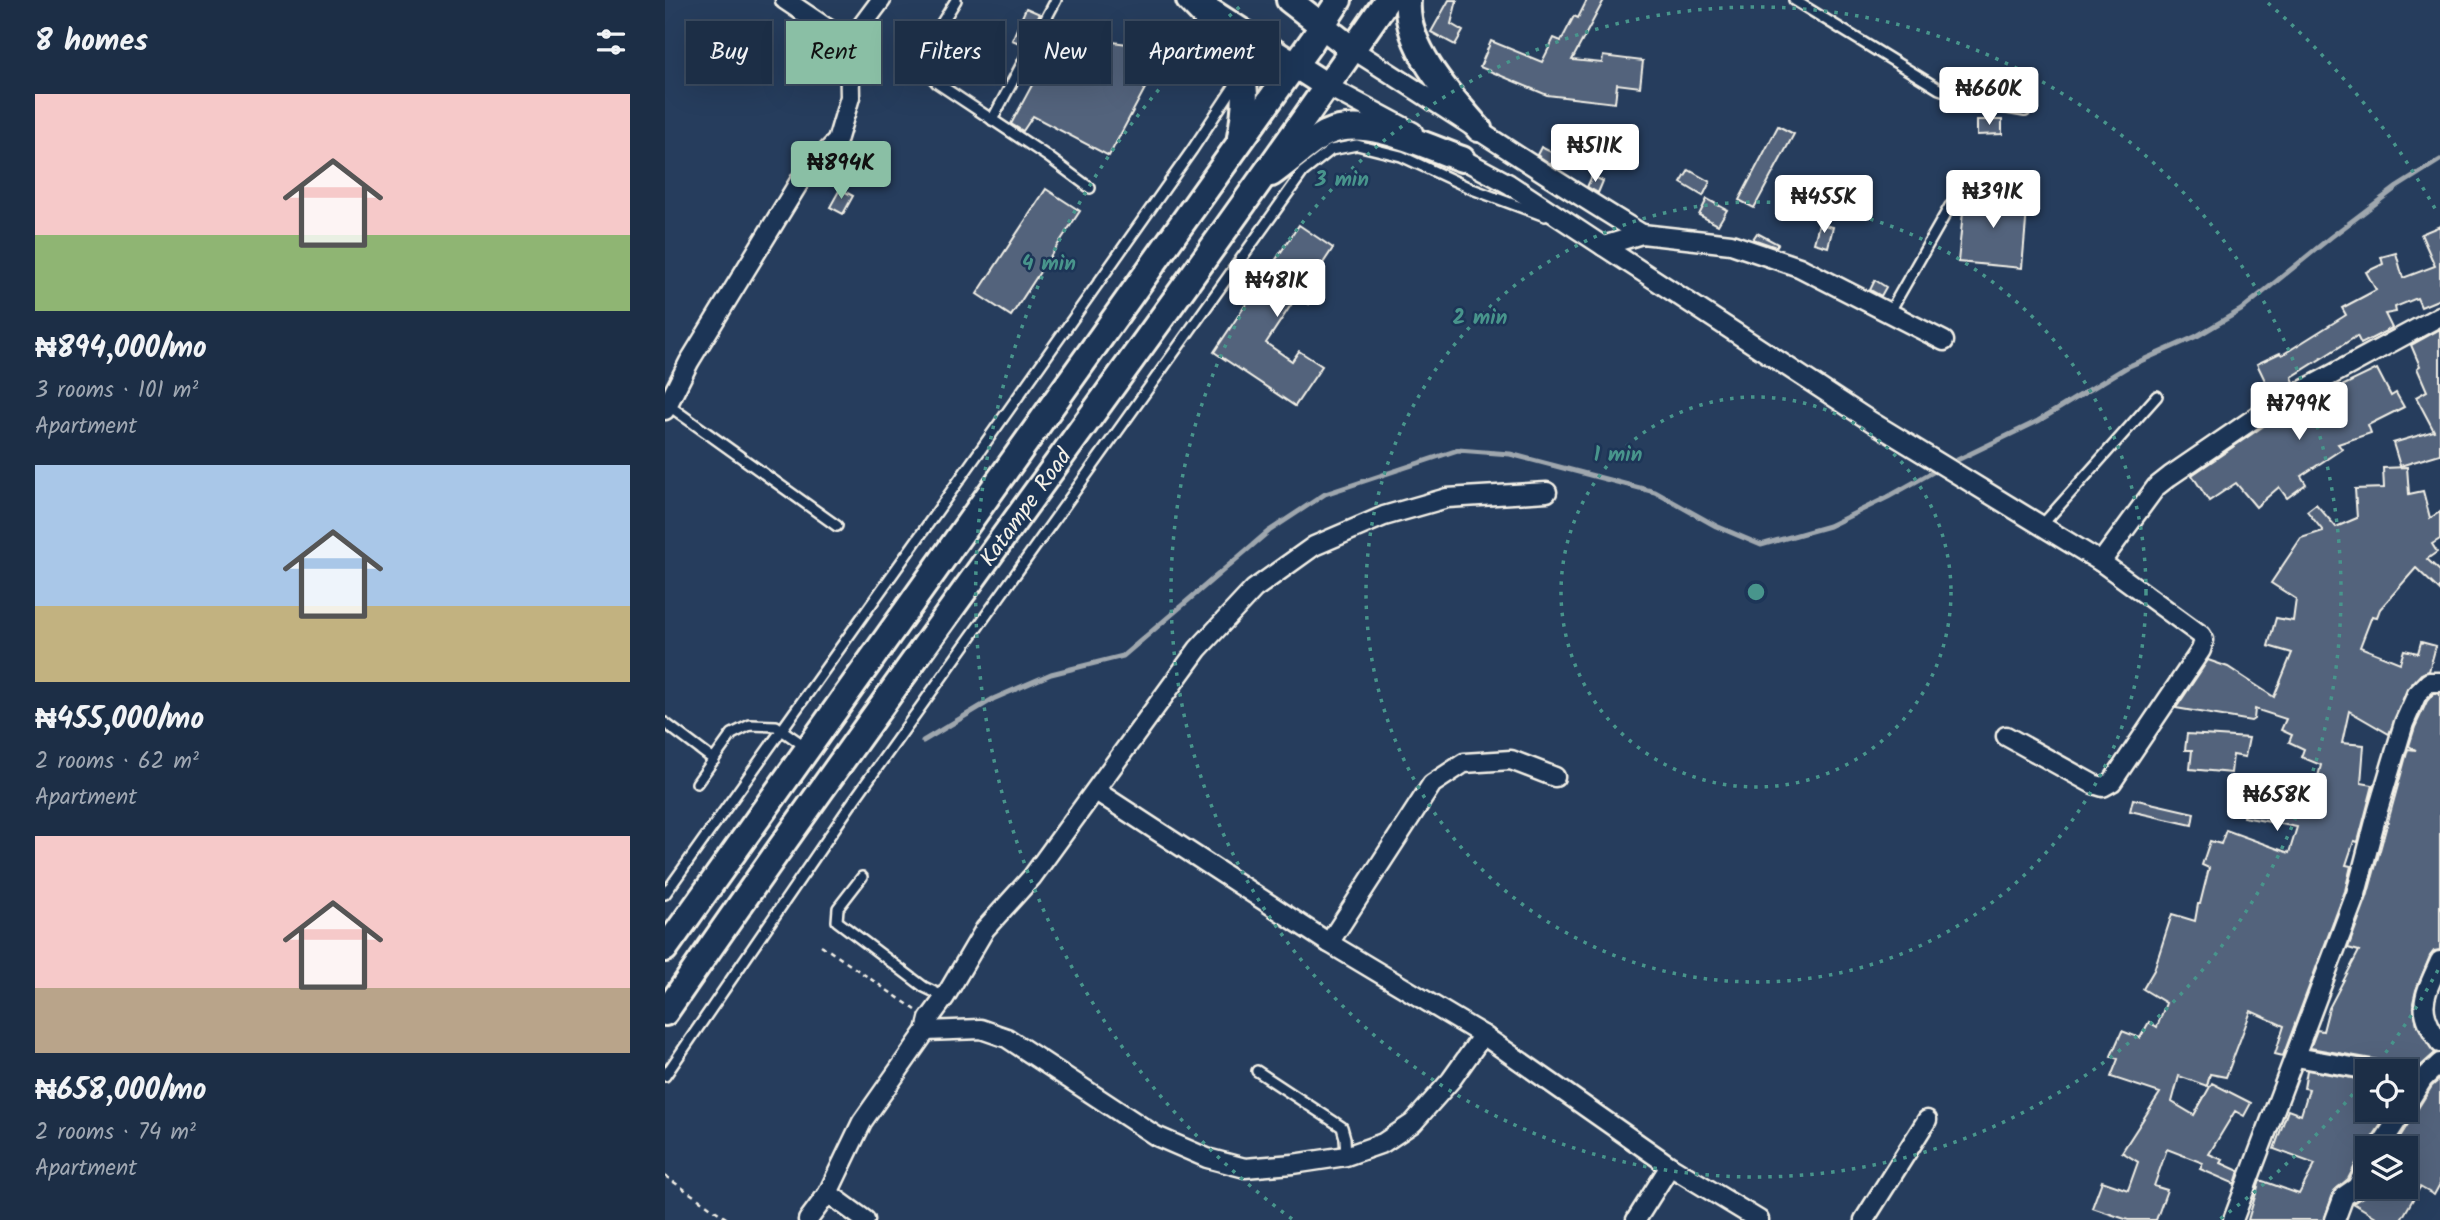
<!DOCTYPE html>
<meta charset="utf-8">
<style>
:root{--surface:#1c2e46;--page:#293a51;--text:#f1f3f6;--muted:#a0a8b3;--line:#3a4a5f;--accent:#8abfa5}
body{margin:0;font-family:Kalam,sans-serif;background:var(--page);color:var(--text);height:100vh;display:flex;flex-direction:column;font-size:26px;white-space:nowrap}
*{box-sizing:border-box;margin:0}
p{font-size:23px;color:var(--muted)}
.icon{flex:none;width:38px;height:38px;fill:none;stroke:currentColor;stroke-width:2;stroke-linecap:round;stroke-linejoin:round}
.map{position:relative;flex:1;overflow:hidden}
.side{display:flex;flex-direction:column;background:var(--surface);width:665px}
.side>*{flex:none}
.guide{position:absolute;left:21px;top:21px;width:665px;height:63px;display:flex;gap:14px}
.buttons{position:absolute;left:1690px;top:1059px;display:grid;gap:14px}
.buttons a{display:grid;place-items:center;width:63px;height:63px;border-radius:0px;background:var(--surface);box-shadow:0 7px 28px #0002,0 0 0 2px var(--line);font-size:35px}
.price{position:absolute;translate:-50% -60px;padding:0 16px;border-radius:7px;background:#fff;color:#222;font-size:23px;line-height:46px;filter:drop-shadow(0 2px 4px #0008)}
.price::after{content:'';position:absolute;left:50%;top:42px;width:21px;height:16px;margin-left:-10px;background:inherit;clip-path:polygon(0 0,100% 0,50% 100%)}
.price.current{background:var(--accent);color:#111}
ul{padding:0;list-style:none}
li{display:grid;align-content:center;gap:14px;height:371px;padding:0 35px}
li span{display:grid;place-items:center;height:217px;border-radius:0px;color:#555}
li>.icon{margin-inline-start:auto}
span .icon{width:126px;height:126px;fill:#fffc;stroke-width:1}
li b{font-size:30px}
h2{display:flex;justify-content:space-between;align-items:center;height:84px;padding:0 35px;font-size:30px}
.chip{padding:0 24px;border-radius:0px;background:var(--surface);box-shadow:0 7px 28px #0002,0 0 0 2px var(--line);font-size:24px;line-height:63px}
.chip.current{background:var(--accent);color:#111}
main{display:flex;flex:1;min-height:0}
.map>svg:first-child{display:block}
</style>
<main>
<section class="side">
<h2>8 homes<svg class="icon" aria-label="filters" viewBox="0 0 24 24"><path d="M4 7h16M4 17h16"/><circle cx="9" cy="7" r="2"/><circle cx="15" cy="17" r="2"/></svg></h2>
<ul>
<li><span style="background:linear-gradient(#f6c9c9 65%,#8fb573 0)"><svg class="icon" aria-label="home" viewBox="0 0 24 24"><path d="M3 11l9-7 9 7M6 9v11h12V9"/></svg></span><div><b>₦894,000/mo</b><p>3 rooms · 101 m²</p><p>Apartment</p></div></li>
<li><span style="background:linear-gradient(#a9c7e8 65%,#c2b280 0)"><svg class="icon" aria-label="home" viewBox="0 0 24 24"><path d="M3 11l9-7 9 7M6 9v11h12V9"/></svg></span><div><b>₦455,000/mo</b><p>2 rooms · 62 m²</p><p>Apartment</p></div></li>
<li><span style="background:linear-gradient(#f6c9c9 70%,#b9a48a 0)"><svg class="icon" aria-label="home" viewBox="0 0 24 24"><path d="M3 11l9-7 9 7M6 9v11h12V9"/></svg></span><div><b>₦658,000/mo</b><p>2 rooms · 74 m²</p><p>Apartment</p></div></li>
</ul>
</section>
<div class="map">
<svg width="1775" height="1220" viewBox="0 0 1775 1220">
<rect width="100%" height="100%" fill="#263d5d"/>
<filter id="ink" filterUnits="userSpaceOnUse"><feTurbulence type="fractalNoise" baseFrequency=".0143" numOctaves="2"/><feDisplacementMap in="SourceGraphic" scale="14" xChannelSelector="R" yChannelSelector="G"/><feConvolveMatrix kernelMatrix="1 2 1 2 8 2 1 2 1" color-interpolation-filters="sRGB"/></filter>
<g filter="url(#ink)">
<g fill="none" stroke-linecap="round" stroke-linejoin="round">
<g stroke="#9fa7ae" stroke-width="5">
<polyline points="1284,464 1373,421 1462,367 1532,336 1576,310 1666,237 1732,187 1775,160"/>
<polyline points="258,741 328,699 386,674 458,656 604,531 660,494 793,450 845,454 990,492 1051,526 1096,545 1164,526 1223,497 1275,468"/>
</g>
</g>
<g fill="#52647b" stroke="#f4f1e8" stroke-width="2">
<polygon points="784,0 792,0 786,24 798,31 790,45 766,32"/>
<polygon points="922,0 939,0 907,60 937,63 938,56 978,61 975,87 952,84 950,103 882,95 815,67 826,41 877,62 889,38 896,41 909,16 913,18"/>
<polygon points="361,8 375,14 359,45 347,40"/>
<polygon points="303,27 331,43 312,77 283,61"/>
<polygon points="394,35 501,49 444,156 368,116 358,131 346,124"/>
<polygon points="1312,120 1337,120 1337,134 1312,135"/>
<polygon points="1113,126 1129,134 1089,208 1074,200"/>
<polygon points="876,147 894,156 889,166 872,155"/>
<polygon points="1024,170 1045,182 1038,196 1016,183"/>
<polygon points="927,176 938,181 933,193 922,187"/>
<polygon points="175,189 188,196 178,214 165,207"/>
<polygon points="381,189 415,211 346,316 312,294"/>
<polygon points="1300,192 1363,198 1357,268 1293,262"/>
<polygon points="1042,199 1062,210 1053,225 1034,215"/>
<polygon points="1154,224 1168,227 1163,247 1149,243"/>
<polygon points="634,225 668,248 645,283 654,289 644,304 632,296 601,343 627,361 634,351 657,366 630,406 549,352"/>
<polygon points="1775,226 1775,299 1756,307 1752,298 1730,307 1731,312 1720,314 1727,328 1696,344 1692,336 1627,377 1629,382 1606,393 1592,364 1615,353 1617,355 1681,315 1677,308 1711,290 1701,272 1718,264 1716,257 1731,253 1738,278 1770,266 1756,234"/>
<polygon points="1092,233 1113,244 1111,247 1088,239"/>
<polygon points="1210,280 1221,287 1216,296 1205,290"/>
<polygon points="1775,329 1775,454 1735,466 1728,443 1769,431 1751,397 1762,391 1752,368 1755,366 1746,345"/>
<polygon points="1712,369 1726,396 1731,393 1739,407 1703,425 1706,433 1673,444 1677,449 1636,476 1641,484 1622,498 1614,487 1591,507 1571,483 1544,501 1527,475 1606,421 1614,416 1617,422 1654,404 1652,398"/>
<polygon points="1742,467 1744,494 1758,491 1765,518 1775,512 1775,539 1767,544 1772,552 1762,559 1775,571 1775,591 1751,568 1715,609 1712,617 1707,616 1695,647 1735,663 1739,650 1753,653 1756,642 1771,646 1764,671 1756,674 1742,689 1724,734 1684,711 1677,743 1699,745 1696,783 1708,785 1693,842 1689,841 1681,865 1686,866 1680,891 1618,1056 1610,1054 1619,1026 1586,1011 1561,1077 1545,1074 1542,1086 1514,1076 1507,1102 1529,1115 1547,1083 1586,1103 1579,1116 1570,1111 1544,1154 1558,1160 1556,1163 1574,1171 1570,1184 1535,1169 1538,1163 1502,1149 1489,1186 1502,1190 1491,1220 1463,1220 1427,1208 1437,1181 1463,1190 1473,1162 1457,1152 1495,1093 1446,1077 1453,1059 1446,1056 1457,1031 1475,1038 1484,1022 1492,1027 1501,1003 1478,989 1489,970 1507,914 1530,921 1533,904 1535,904 1544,868 1537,865 1545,841 1556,844 1561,830 1624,853 1632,827 1578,817 1581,801 1641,812 1644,788 1650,788 1656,765 1636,757 1639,749 1624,742 1627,735 1616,730 1621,719 1590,709 1589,719 1586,721 1511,708 1543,660 1563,667 1609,697 1627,653 1603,646 1611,618 1628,621 1631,599 1606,583 1636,538 1658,531 1642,511 1651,504 1671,527 1692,518 1690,489 1719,488 1718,468"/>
<polygon points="1769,693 1775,694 1775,950 1769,951 1765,956 1751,990 1748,1003 1752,1025 1770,1053 1750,1071 1741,1084 1741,1071 1713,1060 1645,1048 1652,1030 1658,1031 1664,1008 1694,951 1683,948 1702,897 1743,749 1751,750 1744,746 1750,727 1762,701"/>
<polygon points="1522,734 1584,738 1580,757 1568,755 1566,773 1525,769 1527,750 1520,750"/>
<polygon points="1468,799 1529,813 1527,825 1465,811"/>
<polygon points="1642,1070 1703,1081 1703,1110 1726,1110 1704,1142 1703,1152 1696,1154 1683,1179 1669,1191 1659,1220 1583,1220 1595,1180 1634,1194 1650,1164 1609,1149 1623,1110 1636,1115 1644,1089 1639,1088"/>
<polygon points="1775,1079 1775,1184 1769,1195 1755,1187 1736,1220 1716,1220 1688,1203 1699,1196 1705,1186 1741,1186 1751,1169 1741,1163 1741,1148 1728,1148 1767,1086"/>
</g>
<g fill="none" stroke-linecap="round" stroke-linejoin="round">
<defs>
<g id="lane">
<path d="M291 0C282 16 258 47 261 65 262 72 267 78 272 83L382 156 425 188"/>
<polyline points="1129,0 1274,89 1314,103 1360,111"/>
<polyline points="327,120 391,0"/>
<polyline points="1224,313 1285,206"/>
<polyline points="3,405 172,526"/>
<polyline points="1377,525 1492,396"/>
<polyline points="0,723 49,760"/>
<polyline points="32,783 67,734 85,725 111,726 141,747"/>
<polyline points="197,877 173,908 172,921 259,987 280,997"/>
<polyline points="0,894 254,537 527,150 574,79"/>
<polyline points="592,1071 677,1127 680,1138 681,1156"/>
<polyline points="0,1076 189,800 638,172 666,150 692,145 736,156 807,189 880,216"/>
</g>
<g id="street">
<polyline points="120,0 184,43"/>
<path d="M687 49C784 110 879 175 977 234"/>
<polyline points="662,86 748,132"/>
<polyline points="788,154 844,184 938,246 977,234 1066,244 1134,267 1279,341"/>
<polyline points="938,246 1207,422 1436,562 1491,487 1505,476 1600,411 1775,316"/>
<polyline points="0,410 24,362 138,176 172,141 185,97 184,43 216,0"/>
<polyline points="1341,736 1428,784 1438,787 1447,782 1536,650 1539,640 1536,635 1436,562"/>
<polyline points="431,791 664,943 818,1035 1005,1166 1094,1220"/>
<polyline points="664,943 767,784 799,763 846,760 890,777"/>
<path d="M1775 961C1759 997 1750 1008 1775 1043"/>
<polyline points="261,1031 316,1029 342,1038 491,1136 542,1158 580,1168 628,1164 681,1156 718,1143 748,1123 786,1080 818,1035"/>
<polyline points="1631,1057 1710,1071"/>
<polyline points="1741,1106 1758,1079 1775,1063"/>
<polyline points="1714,1148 1739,1110"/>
<polyline points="163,1193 200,1220"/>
<polyline points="143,1220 163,1193 197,1122 261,1031 264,1019 280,997 320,929 367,877 533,649 589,589 649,546 719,516 782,498 882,492"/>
<polyline points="971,1220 1005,1166"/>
<polyline points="1199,1220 1262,1120"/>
<polyline points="1568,1220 1691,894 1713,810 1739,723 1752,694 1764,682 1775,682"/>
<polyline points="1670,1220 1679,1196 1692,1187 1703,1163"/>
</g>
<g id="secondary">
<path d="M524 0C573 50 589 66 575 137"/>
<polyline points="624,0 687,49"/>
<path d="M743 0C739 46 786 97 814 129"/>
<polyline points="547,12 662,86"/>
<path d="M606 174C621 164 648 139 662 133 700 115 760 146 797 159"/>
<polyline points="0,949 647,41 674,0"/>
<path id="s1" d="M0 1013C235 671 486 341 722 0"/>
</g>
</defs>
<use href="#lane" stroke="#f4f1e8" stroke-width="14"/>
<use href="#street" stroke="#f4f1e8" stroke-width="23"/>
<use href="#secondary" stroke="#f4f1e8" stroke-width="30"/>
<g stroke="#f4f1e8" stroke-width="2.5" stroke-dasharray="5 5" stroke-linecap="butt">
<polyline points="156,945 251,1010"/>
<polyline points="0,1176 64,1220"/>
</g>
<use href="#lane" stroke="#1d3557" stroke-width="9"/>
<use href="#street" stroke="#1d3557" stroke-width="18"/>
<use href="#secondary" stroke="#1d3557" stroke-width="24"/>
</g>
</g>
<g fill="none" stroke="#48958c" stroke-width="3.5" stroke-dasharray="3.5 7">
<circle cx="1091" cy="592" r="195"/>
<circle cx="1091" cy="592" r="390"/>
<circle cx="1091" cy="592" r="585"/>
<path d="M1773 970A780 780 0 0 1 1710 1067M1701 1078A780 780 0 0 1 1555 1219M627 1219A780 780 0 0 1 579 3M1603 3A780 780 0 0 1 1773 214"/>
</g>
<g text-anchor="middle" stroke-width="5" stroke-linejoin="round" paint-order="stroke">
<g font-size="23" fill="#f4f1e8" stroke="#1d3557">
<text dy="8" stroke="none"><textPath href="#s1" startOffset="621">Katampe Road</textPath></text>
</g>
</g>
<circle cx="1091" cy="592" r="10" fill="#48958c" stroke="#1d3557" stroke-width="3.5"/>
<g font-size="21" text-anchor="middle" font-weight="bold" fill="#48958c" stroke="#1d3557" stroke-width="5" stroke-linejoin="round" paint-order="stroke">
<text x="677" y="186">3 min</text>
<text x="384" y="270">4 min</text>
<text x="815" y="324">2 min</text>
<text x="953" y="461">1 min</text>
</g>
</svg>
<div class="buttons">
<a><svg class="icon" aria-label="locate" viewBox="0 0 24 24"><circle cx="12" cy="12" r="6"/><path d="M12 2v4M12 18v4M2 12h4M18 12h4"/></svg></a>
<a><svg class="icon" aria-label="layers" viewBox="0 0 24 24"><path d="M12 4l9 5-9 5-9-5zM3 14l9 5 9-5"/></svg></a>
</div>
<b class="price" style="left:1324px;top:127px">₦660K</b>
<b class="price" style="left:930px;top:184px">₦511K</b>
<b class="price current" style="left:176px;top:201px">₦894K</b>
<b class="price" style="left:1328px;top:230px">₦391K</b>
<b class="price" style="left:1159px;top:235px">₦455K</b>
<b class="price" style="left:612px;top:319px">₦481K</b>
<b class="price" style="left:1634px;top:442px">₦799K</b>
<b class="price" style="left:1612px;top:833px">₦658K</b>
<div class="guide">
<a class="chip">Buy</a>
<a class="chip current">Rent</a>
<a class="chip">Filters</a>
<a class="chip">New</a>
<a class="chip">Apartment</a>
</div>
</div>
</main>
